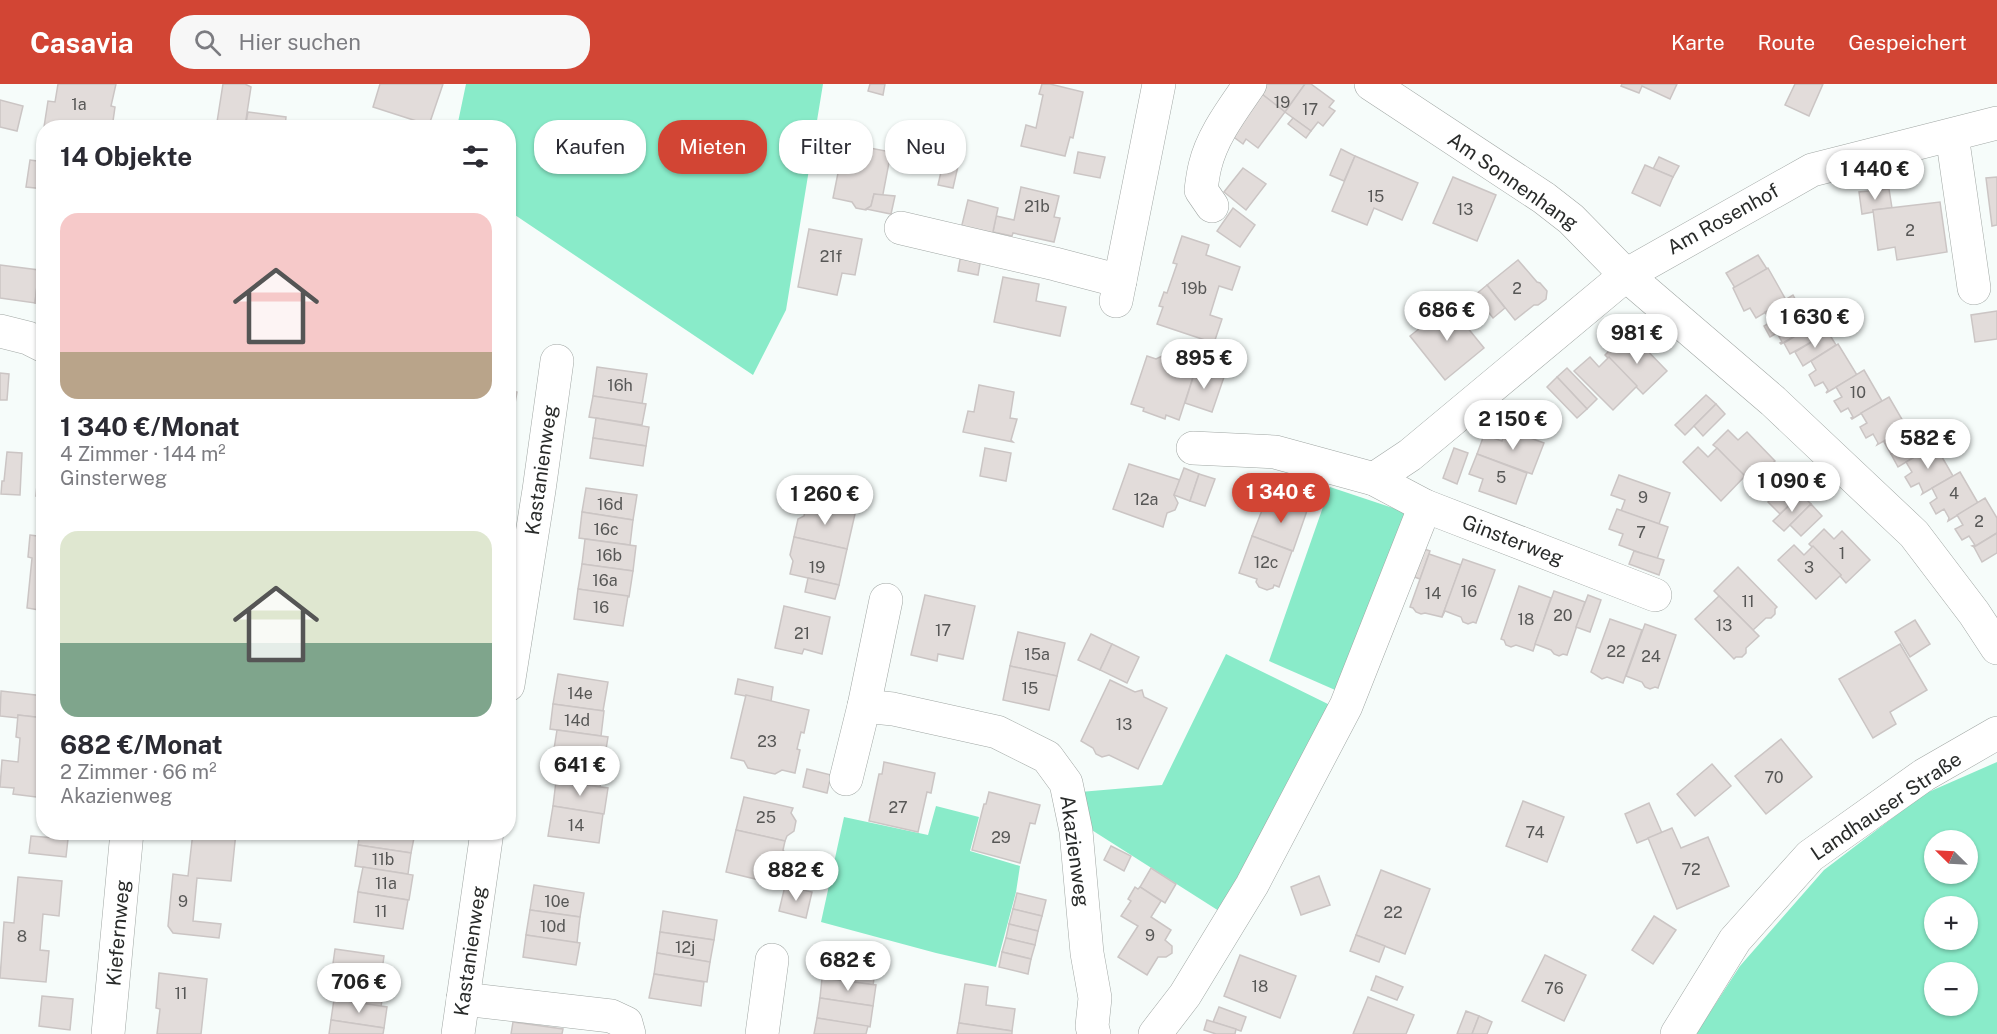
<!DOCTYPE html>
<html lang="de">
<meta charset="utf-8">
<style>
:root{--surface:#fff;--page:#f7f7f7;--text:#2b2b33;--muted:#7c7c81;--accent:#d24534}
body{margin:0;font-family:"Public Sans",sans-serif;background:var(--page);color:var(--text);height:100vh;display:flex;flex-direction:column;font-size:22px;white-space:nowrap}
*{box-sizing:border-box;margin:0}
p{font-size:20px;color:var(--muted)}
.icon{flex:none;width:33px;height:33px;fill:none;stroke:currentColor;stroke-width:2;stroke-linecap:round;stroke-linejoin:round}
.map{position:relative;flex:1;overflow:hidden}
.panel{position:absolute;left:36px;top:36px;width:480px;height:720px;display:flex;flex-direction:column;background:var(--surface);border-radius:24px;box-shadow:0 2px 4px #0004}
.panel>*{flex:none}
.hud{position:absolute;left:534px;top:36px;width:570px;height:54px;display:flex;gap:12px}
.needle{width:39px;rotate:294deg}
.controls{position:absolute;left:1924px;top:746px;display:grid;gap:12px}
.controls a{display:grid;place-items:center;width:54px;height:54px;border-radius:50%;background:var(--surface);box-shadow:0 2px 4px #0004;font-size:30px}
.price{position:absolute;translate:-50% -51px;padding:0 14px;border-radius:21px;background:#fff;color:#222;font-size:20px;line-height:39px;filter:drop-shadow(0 2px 3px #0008)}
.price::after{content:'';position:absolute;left:50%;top:36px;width:18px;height:14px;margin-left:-9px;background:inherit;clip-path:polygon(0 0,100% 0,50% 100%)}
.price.on{background:var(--accent);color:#fff}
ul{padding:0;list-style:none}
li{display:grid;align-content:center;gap:12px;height:318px;padding:0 24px}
li span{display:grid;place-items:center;height:186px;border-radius:18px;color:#555}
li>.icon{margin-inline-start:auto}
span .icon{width:108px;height:108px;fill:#fffc;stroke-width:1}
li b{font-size:26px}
h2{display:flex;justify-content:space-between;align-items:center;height:72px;padding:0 24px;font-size:26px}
.tag{padding:0 21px;border-radius:24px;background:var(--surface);box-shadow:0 2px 4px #0004;font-size:21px;line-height:54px}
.tag.on{background:var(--accent);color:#fff}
header{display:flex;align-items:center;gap:36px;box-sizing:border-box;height:84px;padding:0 30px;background:var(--accent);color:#fff}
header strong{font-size:28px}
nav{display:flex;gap:33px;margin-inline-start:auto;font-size:21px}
.search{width:420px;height:54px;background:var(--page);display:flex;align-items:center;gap:15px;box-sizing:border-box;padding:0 21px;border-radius:24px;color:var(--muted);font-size:22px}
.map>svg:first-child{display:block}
</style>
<header>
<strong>Casavia</strong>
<div class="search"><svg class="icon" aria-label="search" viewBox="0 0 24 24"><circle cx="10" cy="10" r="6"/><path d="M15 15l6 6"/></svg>Hier suchen</div>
<nav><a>Karte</a><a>Route</a><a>Gespeichert</a></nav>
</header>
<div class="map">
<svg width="1997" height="950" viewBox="0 0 1997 950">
<rect width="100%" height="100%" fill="#f6fcfa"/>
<g fill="#89ebc9" fill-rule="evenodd">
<polygon points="466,0 823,0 786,226 753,291 509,127 508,44 457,43"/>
<polygon points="1330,403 1414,431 1342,609 1269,577"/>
<polygon points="1226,570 1334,623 1219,827 1087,743 1080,708 1162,701"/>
<path d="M1997 678V950H1696L1740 882 1824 786 1924 710ZM1935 756H1968V789H1935ZM1935 822H1968V855H1935ZM1935 888H1968V921H1935Z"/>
<polygon points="936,722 979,733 970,767 1020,782 1016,808 996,883 936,869 821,838 844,733 928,751"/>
</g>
<g fill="#e2dcda" stroke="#cbc5c4" stroke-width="1.5">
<polygon points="58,0 116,0 111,22 115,23 112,44 44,43 48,17 55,18"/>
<polygon points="223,0 245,0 251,3 245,42 217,38"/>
<polygon points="380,0 443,0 429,41 373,23"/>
<polygon points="870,0 885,0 883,11 868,7"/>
<polygon points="1042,0 1050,0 1083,8 1073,54 1070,53 1065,72 1021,62 1026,41 1036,44 1043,11 1039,10"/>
<polygon points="1263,0 1305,0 1285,28 1258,7"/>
<polygon points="1305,0 1311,0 1334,17 1329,23 1335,27 1323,42 1318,38 1311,47 1285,28"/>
<polygon points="1622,0 1677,0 1670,15 1642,2 1639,9 1621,2"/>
<polygon points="1795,0 1823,0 1809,32 1785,21"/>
<polygon points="1258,7 1285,28 1258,64 1246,55 1243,60 1231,51"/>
<polygon points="0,16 23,22 17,47 0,43"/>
<polygon points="248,28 286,33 285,44 245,44"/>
<polygon points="1293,34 1311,47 1306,54 1288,40"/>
<polygon points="844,59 891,68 883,110 882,112 874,110 871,122 866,126 856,124 852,118 833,114"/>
<polygon points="1341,65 1355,72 1344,97 1330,91"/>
<polygon points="946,66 961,69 953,104 938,101"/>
<polygon points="1078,68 1105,73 1100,94 1074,89"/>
<polygon points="1355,72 1418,99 1402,136 1374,124 1367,141 1332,127"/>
<polygon points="1659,73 1679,82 1673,93 1653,85"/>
<polygon points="30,76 44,78 44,105 26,103"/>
<polygon points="1645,81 1673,93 1660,122 1632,109"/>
<polygon points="1243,84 1266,100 1246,126 1224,108"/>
<polygon points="1453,93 1496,111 1477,157 1433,139"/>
<polygon points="1997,93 1997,141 1992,142 1986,94"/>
<polygon points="1021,103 1059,112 1054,133 1060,134 1054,158 1013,149 1012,152 993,148 996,132 1014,136"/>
<polygon points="1889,105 1892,124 1873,126 1873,128 1862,130 1859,108"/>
<polygon points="874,110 895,112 891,130 866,125 871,122"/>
<polygon points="968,116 998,124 991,157 960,149"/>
<polygon points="1940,118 1947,168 1897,176 1895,163 1878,166 1873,126"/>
<polygon points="1233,124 1255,141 1240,163 1217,147"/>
<polygon points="809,145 862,155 855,191 842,189 837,211 798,203"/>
<polygon points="44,150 44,193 38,192"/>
<polygon points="1182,152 1209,161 1206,171 1240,183 1232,206 1219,202 1210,231 1222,235 1214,259 1157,240 1163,223 1159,222 1164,208 1167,209 1177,180 1173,179"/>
<polygon points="961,170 981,174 978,191 958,187"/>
<polygon points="1758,171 1767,185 1735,204 1726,189"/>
<polygon points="1518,176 1537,198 1540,199 1547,207 1546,215 1538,221 1534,221 1515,236 1487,201"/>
<polygon points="0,181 39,186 35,219 0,214"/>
<polygon points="1768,184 1786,216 1756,234 1750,224 1744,227 1733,204"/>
<polygon points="38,192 44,193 44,220 35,219"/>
<polygon points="1003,193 1039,200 1036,217 1066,223 1060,252 994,238"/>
<polygon points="1487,201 1505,224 1493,234 1475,211"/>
<polygon points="1793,211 1811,243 1781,260 1780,259 1782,258 1777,249 1770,253 1764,242 1771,238 1765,228"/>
<polygon points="1449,221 1484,264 1445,296 1410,252"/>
<polygon points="1997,227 1997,255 1975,258 1971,231"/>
<polygon points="1808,244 1815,256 1790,270 1784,259"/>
<polygon points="1828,248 1836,261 1803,282 1795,268"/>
<polygon points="1620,256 1630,266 1639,258 1667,287 1643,310 1605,271"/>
<polygon points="1838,260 1857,291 1826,309 1828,306 1823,298 1815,302 1809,291 1816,286 1811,277"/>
<polygon points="1147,272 1156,275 1162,272 1184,279 1186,285 1193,288 1195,283 1196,284 1179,336 1166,331 1165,335 1143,327 1144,324 1131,320"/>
<polygon points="1590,273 1599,283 1609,273 1637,302 1613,326 1574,287"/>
<polygon points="597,283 647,290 642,320 593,312"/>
<polygon points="1196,284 1224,293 1212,328 1185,319"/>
<polygon points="1567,284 1597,315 1587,325 1557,293"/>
<polygon points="1864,286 1882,317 1852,335 1851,334 1853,333 1848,324 1841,328 1834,317 1842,313 1836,303"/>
<polygon points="0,289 9,290 7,316 0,316"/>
<polygon points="1557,293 1587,325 1577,334 1547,303"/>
<polygon points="979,301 1014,308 1010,334 1017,335 1011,356 1013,358 963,348 968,327 974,328"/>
<polygon points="508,306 517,308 512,336 508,335"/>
<polygon points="1706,311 1716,320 1685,351 1675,341"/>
<polygon points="593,312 646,320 642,341 589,333"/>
<polygon points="1889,313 1907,344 1877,361 1878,359 1873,350 1866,354 1860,343 1867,339 1861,329"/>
<polygon points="1716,320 1725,330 1703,352 1694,342"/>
<polygon points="43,332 44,332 44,413 36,412"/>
<polygon points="596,334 649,343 646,362 593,354"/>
<polygon points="1917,338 1924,351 1891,370 1884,358"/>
<polygon points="1506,345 1544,359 1532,390 1477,370 1484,351 1502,357"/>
<polygon points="1728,346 1738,356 1747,348 1775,377 1751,400 1717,364 1713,361"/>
<polygon points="1924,351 1931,363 1898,383 1891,370"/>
<polygon points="593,354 646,362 643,382 590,374"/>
<polygon points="1935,361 1953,392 1922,410 1923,408 1919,399 1911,403 1905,393 1912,388 1906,378"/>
<polygon points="1698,363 1708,373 1717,364 1745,392 1721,417 1683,378"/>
<polygon points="985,364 1011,369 1006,397 980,392"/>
<polygon points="1454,364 1468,369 1457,400 1443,394"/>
<polygon points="7,368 22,369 20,411 1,410 2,397 4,397"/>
<polygon points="1477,370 1527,389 1516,420 1479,407 1483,395 1469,390"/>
<polygon points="1129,380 1180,396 1174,411 1178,419 1175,426 1167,429 1163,443 1113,425"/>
<polygon points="1184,384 1199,390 1190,417 1174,411"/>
<polygon points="1960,388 1978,419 1948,437 1949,434 1944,425 1936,430 1930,419 1937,414 1932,404"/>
<polygon points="1199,390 1215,395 1205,422 1190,417"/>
<polygon points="1619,391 1670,409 1659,440 1621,427 1625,416 1611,411"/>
<polygon points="813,394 861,405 857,424 808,413"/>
<polygon points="1789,398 1801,410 1780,430 1768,418"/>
<polygon points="586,404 637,411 633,436 582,428"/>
<polygon points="1801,410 1811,420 1784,447 1773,437"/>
<polygon points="1297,413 1310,418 1293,467 1252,452 1266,416 1292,426"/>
<polygon points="1985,414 1997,434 1997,449 1974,463 1972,462 1975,461 1969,452 1962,456 1955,445 1963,441 1957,431"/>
<polygon points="807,419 855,430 847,465 794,453 798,435 804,432"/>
<polygon points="1811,420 1822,432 1801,452 1790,441"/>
<polygon points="1617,425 1668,443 1657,475 1619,461 1623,450 1609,445"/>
<polygon points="582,428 633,436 630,461 579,454"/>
<polygon points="1824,445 1834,455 1842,447 1870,476 1846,499 1840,492 1841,491 1809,460"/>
<polygon points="1997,449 1997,469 1982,478 1974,463"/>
<polygon points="30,451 44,453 44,528 40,528 39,526 27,524 32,474 28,473"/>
<polygon points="1252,452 1292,467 1279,503 1274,501 1273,504 1267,506 1259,503 1256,498 1257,495 1239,489"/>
<polygon points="794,453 847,465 839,501 790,490 793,477 790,471"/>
<polygon points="585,455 636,462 633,487 582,480"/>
<polygon points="1794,461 1804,471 1813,462 1841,491 1816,515 1778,476"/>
<polygon points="1416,462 1430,467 1420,495 1406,490"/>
<polygon points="1634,467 1664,476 1659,491 1629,480"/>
<polygon points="1429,470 1461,481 1442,533 1425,529 1421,530 1416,528 1413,524 1410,523"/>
<polygon points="1463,475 1495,486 1476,539 1473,538 1468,540 1463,538 1461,533 1445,527 1442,533"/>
<polygon points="582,480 633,487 629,513 578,505"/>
<polygon points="1738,483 1777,523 1775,525 1775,530 1771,534 1766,534 1753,546 1714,507"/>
<polygon points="808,494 839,501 835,515 805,508"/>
<polygon points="1519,502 1551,514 1533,567 1516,561 1511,563 1506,561 1504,556 1501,555"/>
<polygon points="578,505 628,512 623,542 574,535"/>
<polygon points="1554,507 1585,518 1567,571 1563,570 1559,572 1554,570 1551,566 1535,560"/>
<polygon points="925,511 975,522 963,575 938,570 937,577 911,571"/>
<polygon points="1588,511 1601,516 1590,548 1576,543"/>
<polygon points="1719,512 1759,552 1746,564 1746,569 1742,573 1736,573 1734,575 1695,535"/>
<polygon points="784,522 830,533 822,570 804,565 802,570 775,564"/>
<polygon points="1610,535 1642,546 1623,599 1607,593 1602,595 1591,588"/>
<polygon points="1915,536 1930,560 1910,573 1895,548"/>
<polygon points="1645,540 1676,551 1658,604 1655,603 1650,605 1645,603 1642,598 1626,592"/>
<polygon points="1018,548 1065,559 1057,592 1010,582"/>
<polygon points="1091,550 1112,560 1100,586 1078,576"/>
<polygon points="1112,560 1139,573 1127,599 1100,586"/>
<polygon points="1900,560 1927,606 1890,628 1896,640 1873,654 1839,595"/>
<polygon points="1010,582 1057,592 1049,626 1003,616"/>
<polygon points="558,590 608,598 603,627 553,620"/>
<polygon points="738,595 773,603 771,617 735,610"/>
<polygon points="1110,596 1135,608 1142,606 1144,613 1167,624 1138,685 1109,671 1102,673 1096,670 1093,664 1081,657"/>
<polygon points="1,607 44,612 44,634 18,631 18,634 0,632"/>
<polygon points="746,611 809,626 804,649 801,648 797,665 800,666 795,689 782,686 775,690 748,684 744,677 731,674"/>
<polygon points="553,620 604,627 601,652 550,645"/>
<polygon points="18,631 44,634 44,714 13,710 14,704 0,703 2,676 18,678 20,654 16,653"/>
<polygon points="557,646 608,653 604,678 553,671"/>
<polygon points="1781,655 1812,693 1766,730 1735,692"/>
<polygon points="553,671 604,678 600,703 550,696"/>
<polygon points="884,678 935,689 931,709 927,708 918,748 869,737 879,690 882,690"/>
<polygon points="1712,680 1731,702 1695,732 1677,710"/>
<polygon points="807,685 831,691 827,709 803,703"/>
<polygon points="556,697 608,704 604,730 553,722"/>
<polygon points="989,708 1040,721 1035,740 1030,739 1020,779 972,766 984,720 986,720"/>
<polygon points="744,713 793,724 791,729 796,737 794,747 787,752 785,757 736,746"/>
<polygon points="1523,717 1564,733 1547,778 1506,762"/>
<polygon points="1649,719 1662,749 1637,759 1625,730"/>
<polygon points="553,722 603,730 599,759 548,752"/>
<polygon points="1672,744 1681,764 1708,753 1729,802 1677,825 1648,754"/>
<polygon points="736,746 785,757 783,766 788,773 785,784 778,788 776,800 726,788"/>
<polygon points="193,748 236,748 231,797 197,794 193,837 221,840 219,854 173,849 168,842 173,790 188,792"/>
<polygon points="360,748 415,749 411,769 358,761"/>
<polygon points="31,752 68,755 66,773 29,769"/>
<polygon points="358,761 411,769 408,790 355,782"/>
<polygon points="1111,762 1131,772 1124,787 1104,776"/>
<polygon points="363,783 413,791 409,816 358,808"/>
<polygon points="1151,784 1176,800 1165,819 1140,803"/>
<polygon points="1381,786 1430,805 1405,870 1356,851"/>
<polygon points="1319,792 1330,821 1301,831 1291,803"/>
<polygon points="18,793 62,797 59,832 43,830 40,866 49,867 46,898 0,894 4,838 14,839"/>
<polygon points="534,801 584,809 580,833 530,826"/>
<polygon points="785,802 812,808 806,834 779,827"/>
<polygon points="1135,803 1138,805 1140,803 1161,817 1151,833 1171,846 1165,856 1172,862 1172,869 1166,873 1158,873 1147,891 1118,873 1138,842 1121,832 1131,817 1128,815"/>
<polygon points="358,808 408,816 403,845 354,838"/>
<polygon points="1017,809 1046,816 1042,832 1013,825"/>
<polygon points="1013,825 1042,832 1038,847 1009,840"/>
<polygon points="530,826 580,833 577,859 526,851"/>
<polygon points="663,827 717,836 714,856 660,848"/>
<polygon points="1654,832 1676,846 1653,880 1632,866"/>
<polygon points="1009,840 1038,847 1035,861 1006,854"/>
<polygon points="660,848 714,856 710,878 657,869"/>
<polygon points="526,851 580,859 576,881 523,873"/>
<polygon points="1356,851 1385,862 1379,878 1350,867"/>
<polygon points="1006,854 1035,861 1031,875 1002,868"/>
<polygon points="335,865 384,872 380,901 331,894"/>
<polygon points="826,868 877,876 873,901 822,894"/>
<polygon points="1002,868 1031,875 1028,890 999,883"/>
<polygon points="657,869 710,878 707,898 654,890"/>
<polygon points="1240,871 1296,892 1280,934 1224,912"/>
<polygon points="1545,871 1586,891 1564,937 1522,917"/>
<polygon points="159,889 207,895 201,950 157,950 160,925 156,924"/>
<polygon points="654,890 704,898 701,922 649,914"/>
<polygon points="1376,892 1403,903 1397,916 1371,906"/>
<polygon points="331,894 384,902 381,923 327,915"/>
<polygon points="822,894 876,901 873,922 820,914"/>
<polygon points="965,900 988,903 986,921 1015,925 1012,947 959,939"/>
<polygon points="42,912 73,915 70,946 39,942"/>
<polygon points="1368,913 1414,931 1406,950 1353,950"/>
<polygon points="820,914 873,922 870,943 817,934"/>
<polygon points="334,915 387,923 384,944 331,936"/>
<polygon points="1219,923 1246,933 1241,947 1213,938"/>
<polygon points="1466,927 1479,932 1472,950 1457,950"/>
<polygon points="1479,932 1492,938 1487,950 1472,950"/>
<polygon points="817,934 868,942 866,950 814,950"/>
<polygon points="331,936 384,944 383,950 329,950"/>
<polygon points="1207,936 1236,945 1235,950 1216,950 1204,946"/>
<polygon points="513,938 563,945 562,950 511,950"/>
<polygon points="959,939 1012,947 1012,950 957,950"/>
</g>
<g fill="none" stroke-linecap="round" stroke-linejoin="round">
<defs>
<g id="minor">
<polyline points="1371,0 1544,114 1571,135 1626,191 1773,317 1914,450 1974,529 1997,564"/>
<polyline points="1952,51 1974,204"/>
<path d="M1212 122 1201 106C1202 98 1203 90 1205 82 1212 52 1233 25 1250 0"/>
<polyline points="901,144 1055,180 1120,197"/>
<polyline points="1116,217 1159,0"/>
<polyline points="0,247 28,254 44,262"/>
<polyline points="1193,364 1275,368 1374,395 1425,422 1655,511"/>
<polyline points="1374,395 1410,371 1626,191 1812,86 1997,39"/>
<polyline points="508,601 539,406 557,277"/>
<polyline points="864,622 893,625 997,648 1047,673 1066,699 1076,747 1087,869 1095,914 1092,942 1094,950"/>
<polyline points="846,695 864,622 886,516"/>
<polyline points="463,915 611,932 626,939 629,950"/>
<polyline points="108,950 127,748"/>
<polyline points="458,950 487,748"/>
<polyline points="762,950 772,876"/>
<polyline points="1155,950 1185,911 1252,801 1346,622 1425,422"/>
<polyline points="1677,950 1735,856 1810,772 1924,691 1997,649"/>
</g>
</defs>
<use href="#minor" stroke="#a1a7a4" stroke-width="34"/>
<use href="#minor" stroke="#fff" stroke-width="33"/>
</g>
<g text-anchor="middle" stroke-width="4.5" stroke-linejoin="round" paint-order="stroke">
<g font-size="16" fill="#575756">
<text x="1282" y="24">19</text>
<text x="79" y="26">1a</text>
<text x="1310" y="31">17</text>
<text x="1376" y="118">15</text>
<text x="1037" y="128">21b</text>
<text x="1465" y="131">13</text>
<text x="1910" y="152">2</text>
<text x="831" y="178">21f</text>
<text x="1194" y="210">19b</text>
<text x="1517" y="210">2</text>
<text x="620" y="307">16h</text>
<text x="1858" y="314">10</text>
<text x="1501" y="399">5</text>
<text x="1954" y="415">4</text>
<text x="1643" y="419">9</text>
<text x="1146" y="421">12a</text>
<text x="610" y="426">16d</text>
<text x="1979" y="443">2</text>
<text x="606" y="451">16c</text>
<text x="1641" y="454">7</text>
<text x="1842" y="475">1</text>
<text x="609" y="477">16b</text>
<text x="1266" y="484">12c</text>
<text x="817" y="489">19</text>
<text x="1809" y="489">3</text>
<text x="605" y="502">16a</text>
<text x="1469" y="513">16</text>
<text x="1433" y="515">14</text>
<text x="1748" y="523">11</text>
<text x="601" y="529">16</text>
<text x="1563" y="537">20</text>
<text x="1526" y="541">18</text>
<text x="1724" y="547">13</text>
<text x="943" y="552">17</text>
<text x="802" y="555">21</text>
<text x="1616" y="573">22</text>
<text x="1037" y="576">15a</text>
<text x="1651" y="578">24</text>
<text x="1030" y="610">15</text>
<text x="580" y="615">14e</text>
<text x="577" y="642">14d</text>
<text x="1124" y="646">13</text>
<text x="767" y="663">23</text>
<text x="1774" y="699">70</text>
<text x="898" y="729">27</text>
<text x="766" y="739">25</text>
<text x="576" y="747">14</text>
<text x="1535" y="754">74</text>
<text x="1001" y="759">29</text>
<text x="383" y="781">11b</text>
<text x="1691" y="791">72</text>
<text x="386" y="805">11a</text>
<text x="183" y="823">9</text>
<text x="557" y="823">10e</text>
<text x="381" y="833">11</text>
<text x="1393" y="834">22</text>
<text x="553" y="848">10d</text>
<text x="1150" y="857">9</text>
<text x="22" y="858">8</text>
<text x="685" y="869">12j</text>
<text x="1260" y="908">18</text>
<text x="1554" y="910">76</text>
<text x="181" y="915">11</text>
</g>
<g font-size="20" fill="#292b2a" stroke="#fff">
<text transform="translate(1513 97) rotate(35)" y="7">Am Sonnenhang</text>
<text transform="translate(1723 135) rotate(-29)" y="7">Am Rosenhof</text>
<text transform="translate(541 386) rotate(-82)" y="7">Kastanienweg</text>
<text transform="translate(1513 456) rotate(21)" y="7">Ginsterweg</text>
<text transform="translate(1886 722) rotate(-34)" y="7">Landhauser Straße</text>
<text transform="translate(1075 767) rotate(82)" y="7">Akazienweg</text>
<text transform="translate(118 849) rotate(-85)" y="7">Kiefernweg</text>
<text transform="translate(470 867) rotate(-82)" y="7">Kastanienweg</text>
</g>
</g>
</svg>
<div class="controls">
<a><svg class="needle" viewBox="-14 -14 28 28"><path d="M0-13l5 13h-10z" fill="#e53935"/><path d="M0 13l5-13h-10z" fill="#7c7c81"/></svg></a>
<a>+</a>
<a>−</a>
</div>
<b class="price" style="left:1875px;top:117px">1 440 €</b>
<b class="price" style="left:1447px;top:258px">686 €</b>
<b class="price" style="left:1815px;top:265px">1 630 €</b>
<b class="price" style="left:1637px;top:281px">981 €</b>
<b class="price" style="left:1204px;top:306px">895 €</b>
<b class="price" style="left:1513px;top:367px">2 150 €</b>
<b class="price" style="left:1928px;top:386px">582 €</b>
<b class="price" style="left:1792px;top:429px">1 090 €</b>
<b class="price on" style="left:1281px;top:440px">1 340 €</b>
<b class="price" style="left:825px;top:442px">1 260 €</b>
<b class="price" style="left:580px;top:713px">641 €</b>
<b class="price" style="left:796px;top:818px">882 €</b>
<b class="price" style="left:848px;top:908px">682 €</b>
<b class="price" style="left:359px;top:930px">706 €</b>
<div class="hud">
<a class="tag">Kaufen</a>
<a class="tag on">Mieten</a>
<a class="tag">Filter</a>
<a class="tag">Neu</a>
</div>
<section class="panel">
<h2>14 Objekte<svg class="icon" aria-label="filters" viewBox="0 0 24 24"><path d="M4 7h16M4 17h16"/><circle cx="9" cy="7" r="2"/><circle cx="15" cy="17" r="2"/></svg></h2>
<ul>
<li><span style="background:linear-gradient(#f6c9c9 75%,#b9a48a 0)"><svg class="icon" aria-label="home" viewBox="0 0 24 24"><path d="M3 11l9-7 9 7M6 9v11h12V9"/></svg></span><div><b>1 340 €/Monat</b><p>4 Zimmer · 144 m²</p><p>Ginsterweg</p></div></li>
<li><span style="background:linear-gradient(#dfe7d0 60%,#7fa58c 0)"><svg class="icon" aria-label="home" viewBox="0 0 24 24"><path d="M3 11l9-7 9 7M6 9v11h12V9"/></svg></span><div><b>682 €/Monat</b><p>2 Zimmer · 66 m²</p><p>Akazienweg</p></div></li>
</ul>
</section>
</div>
